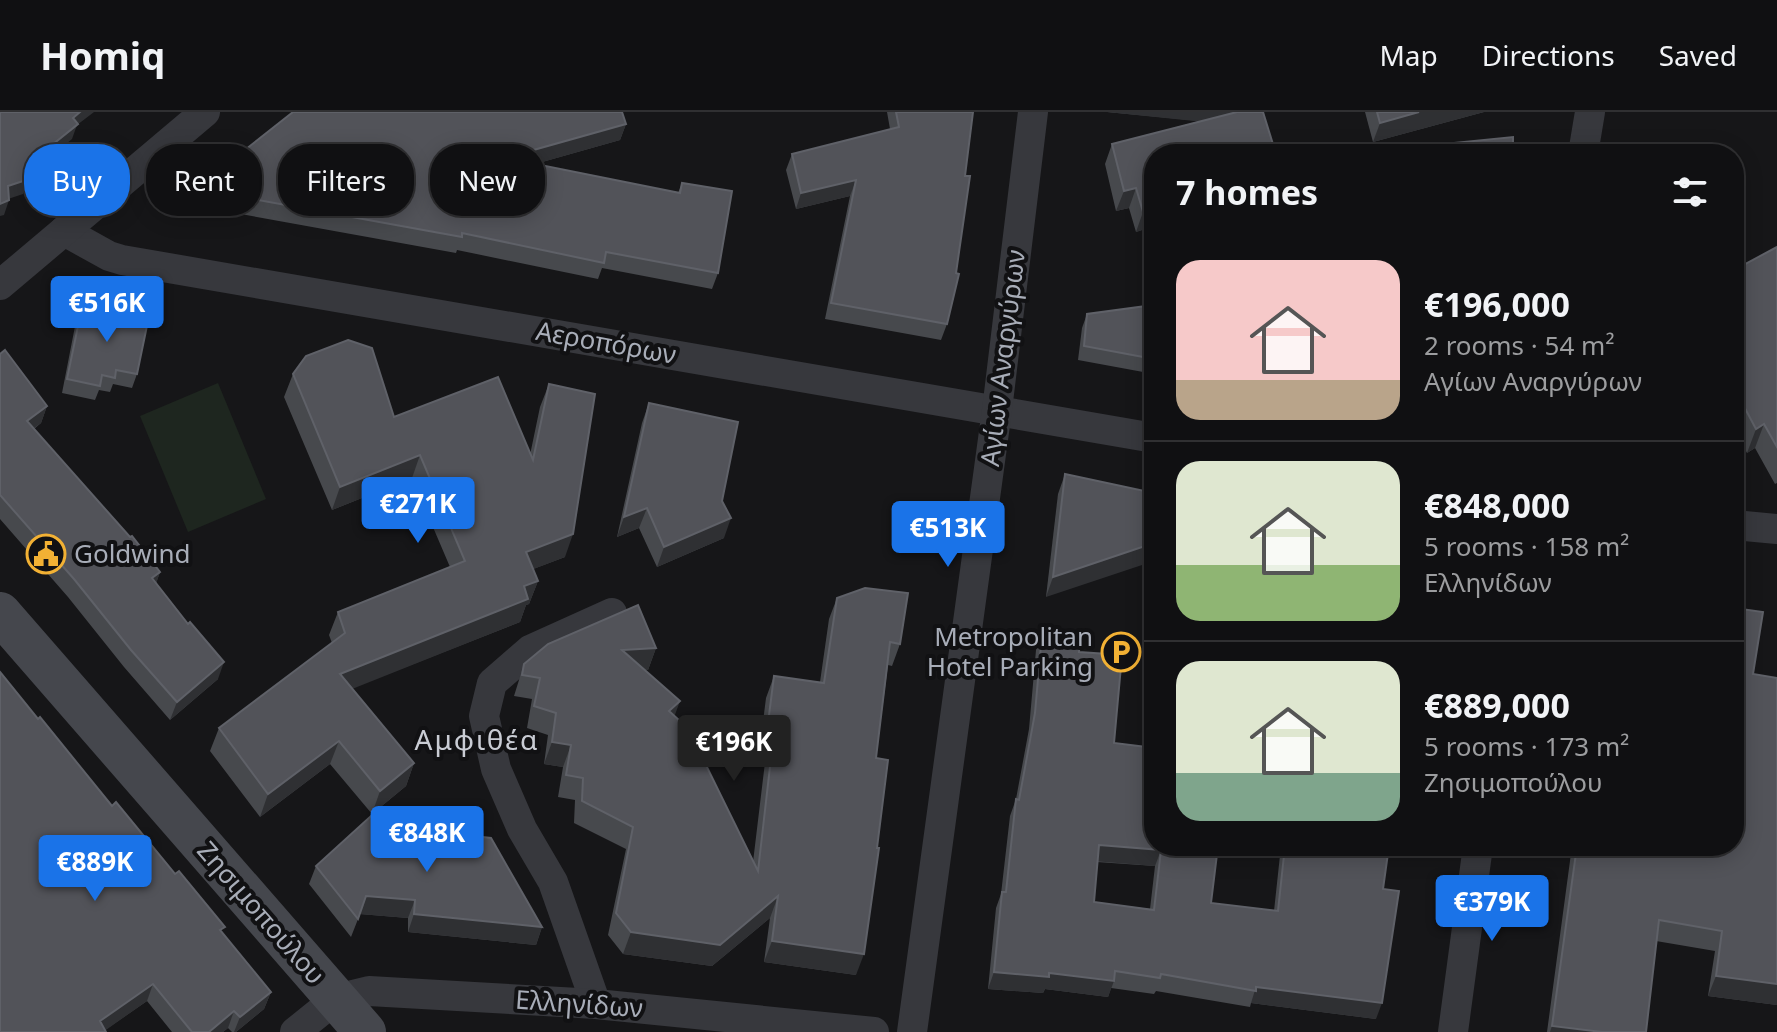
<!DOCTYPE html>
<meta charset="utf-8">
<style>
:root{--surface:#101012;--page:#19191b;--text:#f1f3f6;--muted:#9c9d9f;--line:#303032;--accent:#1a73e8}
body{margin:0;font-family:"Noto Sans",sans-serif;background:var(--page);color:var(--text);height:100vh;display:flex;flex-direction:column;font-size:30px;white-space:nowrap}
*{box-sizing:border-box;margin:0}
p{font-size:26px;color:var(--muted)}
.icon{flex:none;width:44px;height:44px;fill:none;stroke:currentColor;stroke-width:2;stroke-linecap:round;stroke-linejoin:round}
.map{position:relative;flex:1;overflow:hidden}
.drawer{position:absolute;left:1144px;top:32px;width:600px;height:712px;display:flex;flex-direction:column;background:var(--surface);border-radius:32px;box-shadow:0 4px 20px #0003,0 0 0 2px var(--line)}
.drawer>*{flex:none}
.banner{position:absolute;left:24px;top:32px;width:760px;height:72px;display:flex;gap:16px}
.price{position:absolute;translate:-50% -68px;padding:0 18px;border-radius:8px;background:var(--accent);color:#fff;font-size:26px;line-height:52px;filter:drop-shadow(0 2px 4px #0008)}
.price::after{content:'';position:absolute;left:50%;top:48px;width:24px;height:18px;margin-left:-12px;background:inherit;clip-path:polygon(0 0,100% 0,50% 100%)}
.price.on{background:#222;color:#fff}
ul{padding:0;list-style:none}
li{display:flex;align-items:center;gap:24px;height:200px;padding:0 32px}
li+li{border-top:2px solid var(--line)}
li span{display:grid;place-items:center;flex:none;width:224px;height:160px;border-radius:24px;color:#555}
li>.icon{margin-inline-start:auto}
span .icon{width:96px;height:96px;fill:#fffc;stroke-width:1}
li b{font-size:34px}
h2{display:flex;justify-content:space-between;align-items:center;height:96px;padding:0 32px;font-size:34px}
.tag{padding:0 28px;border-radius:32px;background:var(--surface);box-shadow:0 4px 20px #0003,0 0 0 2px var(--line);font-size:28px;line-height:72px}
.tag.on{background:var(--accent);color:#fff}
header{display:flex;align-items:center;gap:48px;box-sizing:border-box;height:112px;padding:0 40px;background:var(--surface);border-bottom:2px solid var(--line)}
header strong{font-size:38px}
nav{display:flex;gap:44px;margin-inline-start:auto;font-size:28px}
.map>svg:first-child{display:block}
</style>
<header>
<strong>Homiq</strong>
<nav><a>Map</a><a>Directions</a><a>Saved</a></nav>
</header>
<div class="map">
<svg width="1777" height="920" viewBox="0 0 1777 920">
<rect width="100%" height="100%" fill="#161618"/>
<polygon fill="#1e261f" points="218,271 266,387 188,420 140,304"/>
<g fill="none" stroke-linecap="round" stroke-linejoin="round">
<g stroke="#37383d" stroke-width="30">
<polyline points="1583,42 1590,0"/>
<polyline points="64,119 109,144 122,148 1154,326"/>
<polyline points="0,173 205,0"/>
<polyline points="1734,413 1777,417"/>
<polyline points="596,892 553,770 522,717 496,657 484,604 492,571 530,538 612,501"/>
<polyline points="295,920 336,887 369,879 596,892 874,920"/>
<polyline points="912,920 997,298 1033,0"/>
<polyline points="1453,920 1478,734"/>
</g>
<polyline stroke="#45474d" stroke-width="42" points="0,501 365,920"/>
</g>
<g fill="#47494d" fill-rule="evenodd">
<polygon points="887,0 973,0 947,212 941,228 825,207 850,84 796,97 786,58 792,42 890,17"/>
<polygon points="1107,0 1252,0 1154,42 1154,114 1136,120 1129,96 1116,99 1105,52 1112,32 1200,9"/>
<polygon points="1365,0 1484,0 1373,30"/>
<polygon points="626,12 620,28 535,52 678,81 682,71 718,161 712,177 602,156 598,167 457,138 456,141 213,97 211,76 217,60"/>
<polygon points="1777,135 1777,371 1775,372 1755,336 1747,341 1734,317 1734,158"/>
<polygon points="83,190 137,262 132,276 113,272 110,280 99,278 95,288 62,281 77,204"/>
<polygon points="1154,193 1154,262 1078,248 1082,216 1087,202"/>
<polygon points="0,242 47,294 41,311 34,317 160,460 156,471 218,567 170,608 124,555 68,485 0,407"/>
<polygon points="293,262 394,305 530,343 540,295 549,272 565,445 533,457 538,469 529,492 526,493 520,510 352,576 414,651 406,674 372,702 330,652 260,705 210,639 219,616 332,531 329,523 338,500 450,455 412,366 332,398 284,285"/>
<polygon points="649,291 722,389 724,426 657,455 639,416 617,425 642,311"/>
<polygon points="1065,362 1154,381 1046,485 1058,382"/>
<polygon points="837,486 900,532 892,554 888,553 876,646 856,863 764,850 770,806 712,854 623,842 608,823 626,737 574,711 575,688 558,685 563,655 544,652 548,623 527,616 532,587 514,584 524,552 656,536 648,558 645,558 675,604 691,619 686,634 753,750 766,642 759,641 766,586 774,564 820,570 829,507"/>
<path d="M1042 522 1079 540 1114 631 1211 791 1274 799 1281 734H1389L1383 777 1376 907 1251 891 1250 895 1156 879 1154 882 1111 876 1108 885 1045 877 1043 881 988 877 996 796 1001 782 1010 704 1016 687 1029 617 1036 538ZM1097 750 1155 754 1150 797 1094 790Z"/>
<polygon points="1753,562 1777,893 1708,884 1715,839 1656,829 1646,920 1547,920 1572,734 1734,734"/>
<polygon points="38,607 222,821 271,880 264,897 236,920 232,920 228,916 223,920 172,920 147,889 105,918 0,920"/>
<polygon points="393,715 542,815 536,833 408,820 408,806 360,802 351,825 309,772 316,754"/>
</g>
<g fill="#2f3033">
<polygon points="80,0 94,0 77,13 72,27 21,69 26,54 73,6"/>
<polygon points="1107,0 1248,0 1243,14"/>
<polygon points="1419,0 1484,0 1373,30 1380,11"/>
<polygon points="626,12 620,28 500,62 505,46"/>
<polygon points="29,67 23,82 2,89 8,74"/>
<polygon points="856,68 850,84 796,97 801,81"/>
<polygon points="1136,76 1129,96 1116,99 1124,79"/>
<polygon points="9,88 4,103 0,104 0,92"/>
<polygon points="1154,96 1154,114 1136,120 1143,100"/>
<polygon points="1739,285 1734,298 1734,287"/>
<polygon points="47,294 41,311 21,326 27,309"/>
<polygon points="1764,312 1755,336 1747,341 1756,317"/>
<polygon points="420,343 412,366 332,398 340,375"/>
<polygon points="647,396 639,416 617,425 624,405"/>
<polygon points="731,406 724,426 657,455 664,435"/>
<polygon points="573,422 565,445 518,463 526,440"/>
<polygon points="1154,431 1154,449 1046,485 1053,465"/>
<polygon points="160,460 154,478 152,466"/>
<polygon points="538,469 529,492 526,493 520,510 332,585 340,562 524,474"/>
<polygon points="656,536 648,558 614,560 622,538"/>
<polygon points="224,550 218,567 170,608 177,590"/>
<polygon points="680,589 672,611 669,599"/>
<polygon points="691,619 683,641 681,631"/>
<polygon points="767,619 774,620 766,642 759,641"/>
<polygon points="339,629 330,652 260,705 268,682"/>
<polygon points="552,630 571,633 563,655 544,652"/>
<polygon points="414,651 406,674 372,702 380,679"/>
<polygon points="1099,733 1161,738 1155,754 1093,749"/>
<polygon points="366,784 415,788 408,806 359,802"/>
<polygon points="778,784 770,806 712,854 623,842 631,820"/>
<polygon points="414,802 542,815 536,833 408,820"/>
<polygon points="772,829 864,842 856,863 764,850"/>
<polygon points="994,860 1049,861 1114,869 1108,885 1045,877 1043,881 988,877"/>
<polygon points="1716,864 1777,872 1777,893 1708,884"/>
<polygon points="153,872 147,889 103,920 100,909"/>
<polygon points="1256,875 1382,891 1376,907 1251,891"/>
<polygon points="271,880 264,897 236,920 234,920 240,905"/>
<polygon points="234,899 228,916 223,920 209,920"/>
<polygon points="1552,914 1602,920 1550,920"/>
</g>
<g fill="#525359" stroke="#5f6168" stroke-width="2" fill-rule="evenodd">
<polygon points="0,0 80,0 73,6 78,12 26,54 29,67 8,74 9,88 0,92"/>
<polygon points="293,0 622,0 626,12 505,46 680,81 682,71 732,79 718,161 606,140 604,151 462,121 462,125 219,81 217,60"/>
<polygon points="896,0 973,0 965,64 970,64 956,161 959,162 947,212 831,191 856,68 801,81 792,42 899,15"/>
<polygon points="1237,0 1263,0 1276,42 1154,42 1154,96 1143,100 1136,76 1124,79 1112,32"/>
<polygon points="1377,0 1419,0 1380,11"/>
<polygon points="1513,25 1513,42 1396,42 1395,37"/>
<polygon points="1777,135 1777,335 1764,312 1756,317 1739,285 1734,287 1734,158"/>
<polygon points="83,190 149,204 137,262 116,258 115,266 102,263 100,274 67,267"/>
<polygon points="1154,193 1154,247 1084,234 1087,202"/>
<polygon points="348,228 372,236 394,305 498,265 533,348 549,272 595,282 573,422 526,440 538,469 524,474 528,487 340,562 414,651 380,679 339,629 268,682 219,616 345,521 338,500 465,449 420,343 340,375 293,262 306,244"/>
<polygon points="5,238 47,294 27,309 130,425 132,424 160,460 152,466 188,512 190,510 224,550 177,590 131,538 74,467 0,383 0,242"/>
<polygon points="649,291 738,310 722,389 731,406 664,435 647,396 624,405"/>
<polygon points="1065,362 1154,381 1154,431 1053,465"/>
<polygon points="865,476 908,481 900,532 890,530 876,646 888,648 877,736 879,736 864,842 772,829 778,784 720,833 631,820 616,801 633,715 582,689 583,666 566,663 571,633 552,630 556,601 534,594 540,566 522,563 524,552 548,532 638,493 656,536 622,538 680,589 669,599 691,619 681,631 703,647 758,759 774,620 767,619 774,564 824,571 837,486"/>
<polygon points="1734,496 1763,500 1753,562 1777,566 1777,872 1716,864 1722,819 1659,808 1646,920 1602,920 1552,914 1577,734 1734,734"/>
<path d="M1042 522 1080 525 1079 540 1122 543 1114 631 1154 636V734H1218L1211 791 1278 799 1285 734H1389L1383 777 1399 779 1382 891 1256 875V879L1161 862 1160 866 1115 859 1114 869 1049 861V865L994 860 1002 780H1006L1016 687 1019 688 1035 601ZM1099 733 1161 738 1154 798 1094 790Z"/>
<polygon points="0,560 38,607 40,605 112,694 116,690 175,762 179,759 225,815 220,818 271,880 240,905 234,899 209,920 192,920 153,872 100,909 106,920 0,920"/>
<polygon points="371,704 394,708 393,715 491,726 542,815 414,802 415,788 366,784 358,807 316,754"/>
</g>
<defs>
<symbol id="civic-ring" viewBox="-11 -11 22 22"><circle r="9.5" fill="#111113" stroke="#f2b134" stroke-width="1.5"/><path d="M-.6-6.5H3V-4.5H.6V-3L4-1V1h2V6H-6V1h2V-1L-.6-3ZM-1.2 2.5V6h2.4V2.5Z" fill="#f2b134"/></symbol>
<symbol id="parking-ring" viewBox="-11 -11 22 22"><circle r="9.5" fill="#111113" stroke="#f2b134" stroke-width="1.5"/><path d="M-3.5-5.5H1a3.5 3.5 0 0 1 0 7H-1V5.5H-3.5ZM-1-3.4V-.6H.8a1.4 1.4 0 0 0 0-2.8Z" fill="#f2b134"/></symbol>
</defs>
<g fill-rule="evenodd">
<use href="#civic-ring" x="24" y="420" width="44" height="44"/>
<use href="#parking-ring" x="1099" y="518" width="44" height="44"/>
</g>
<g text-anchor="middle" stroke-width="8" stroke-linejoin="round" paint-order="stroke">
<g font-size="26" fill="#a8adb8" stroke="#111113">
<text transform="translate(606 231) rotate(10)" y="9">Αεροπόρων</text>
<text transform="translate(1003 246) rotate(-83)" y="9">Αγίων Αναργύρων</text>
<text transform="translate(261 801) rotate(49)" y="9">Ζησιμοπούλου</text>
<text transform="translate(579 892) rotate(4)" y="9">Ελληνίδων</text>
</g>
<g font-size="26" fill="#a8adb8" stroke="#111113" text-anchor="start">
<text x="74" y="451">Goldwind</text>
<text x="1093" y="534" text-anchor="end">Metropolitan<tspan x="1093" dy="30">Hotel Parking</tspan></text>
</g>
<g font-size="28" letter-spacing="2" fill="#c9ccd4" stroke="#111113">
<text x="477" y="638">Αμφιθέα</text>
</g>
</g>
</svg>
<b class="price" style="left:107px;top:232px">€516K</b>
<b class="price" style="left:418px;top:433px">€271K</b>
<b class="price" style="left:948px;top:457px">€513K</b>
<b class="price on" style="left:734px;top:671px">€196K</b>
<b class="price" style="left:427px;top:762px">€848K</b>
<b class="price" style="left:95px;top:791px">€889K</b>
<b class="price" style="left:1492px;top:831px">€379K</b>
<div class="banner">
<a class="tag on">Buy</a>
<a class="tag">Rent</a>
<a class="tag">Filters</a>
<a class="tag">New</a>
</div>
<section class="drawer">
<h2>7 homes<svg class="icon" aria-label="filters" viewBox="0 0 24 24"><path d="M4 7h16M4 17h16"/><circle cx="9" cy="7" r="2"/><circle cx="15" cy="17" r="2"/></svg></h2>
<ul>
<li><span style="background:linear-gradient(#f6c9c9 75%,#b9a48a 0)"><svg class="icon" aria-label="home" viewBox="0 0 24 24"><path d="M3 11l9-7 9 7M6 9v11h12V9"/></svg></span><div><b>€196,000</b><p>2 rooms · 54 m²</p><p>Αγίων Αναργύρων</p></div></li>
<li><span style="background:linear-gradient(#dfe7d0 65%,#8fb573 0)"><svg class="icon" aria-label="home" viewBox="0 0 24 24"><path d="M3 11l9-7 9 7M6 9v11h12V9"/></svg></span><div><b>€848,000</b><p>5 rooms · 158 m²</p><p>Ελληνίδων</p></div></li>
<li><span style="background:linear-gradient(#dfe7d0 70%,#7fa58c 0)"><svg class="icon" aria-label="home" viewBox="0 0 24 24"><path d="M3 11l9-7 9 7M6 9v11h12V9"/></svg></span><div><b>€889,000</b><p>5 rooms · 173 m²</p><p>Ζησιμοπούλου</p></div></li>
</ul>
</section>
</div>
